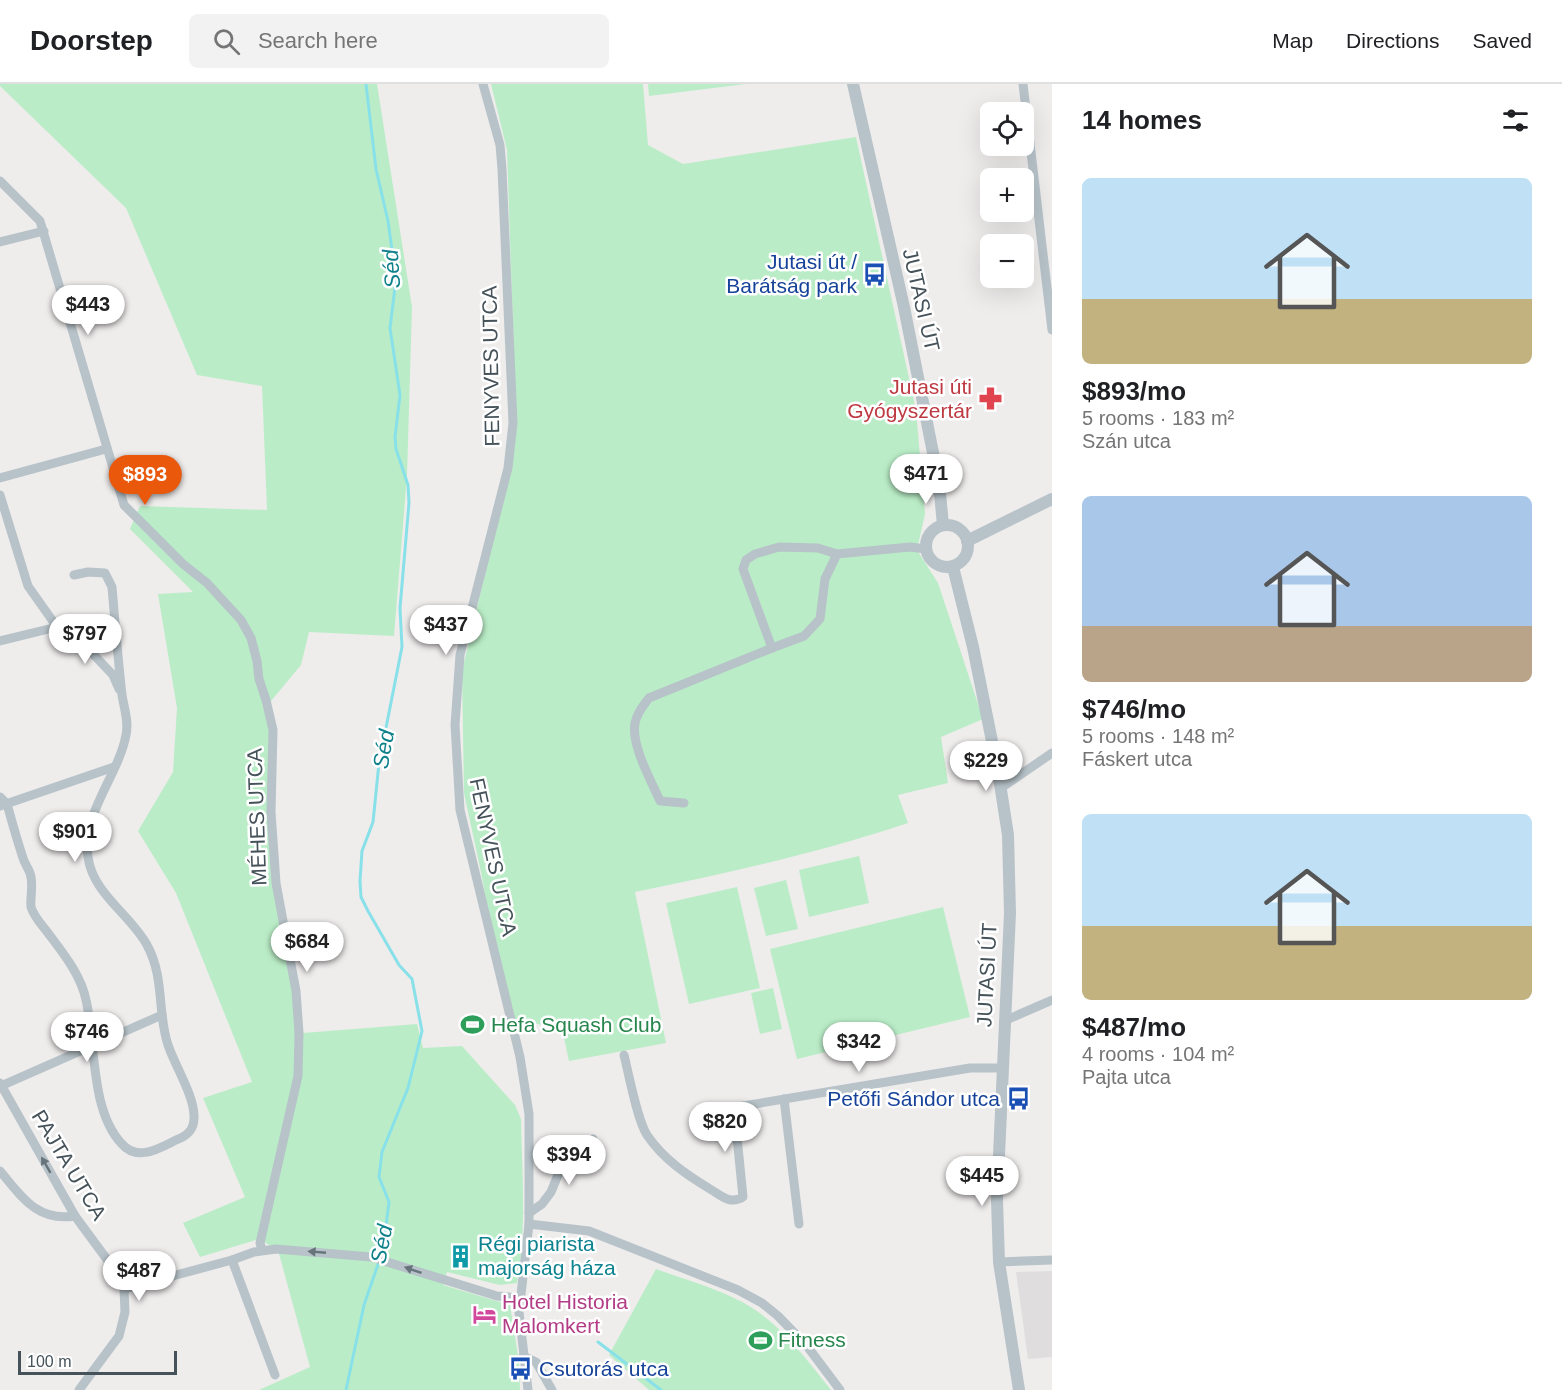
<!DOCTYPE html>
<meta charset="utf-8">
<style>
:root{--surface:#fff;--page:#f2f2f2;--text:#202124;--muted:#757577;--line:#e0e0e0;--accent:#ea580c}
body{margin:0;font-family:Helvetica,sans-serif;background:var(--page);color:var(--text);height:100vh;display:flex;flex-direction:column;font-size:22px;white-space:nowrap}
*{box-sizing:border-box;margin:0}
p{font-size:20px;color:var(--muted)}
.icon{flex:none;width:33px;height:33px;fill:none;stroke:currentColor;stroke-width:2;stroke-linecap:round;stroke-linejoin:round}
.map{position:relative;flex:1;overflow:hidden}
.drawer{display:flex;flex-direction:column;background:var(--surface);width:510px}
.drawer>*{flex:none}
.controls{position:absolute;left:980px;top:18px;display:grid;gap:12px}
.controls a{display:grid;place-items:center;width:54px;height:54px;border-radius:9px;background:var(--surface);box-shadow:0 6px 24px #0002;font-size:30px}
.scale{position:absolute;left:18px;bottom:15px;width:159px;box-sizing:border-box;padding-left:6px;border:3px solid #455259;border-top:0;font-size:16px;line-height:21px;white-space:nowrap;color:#455259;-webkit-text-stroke:4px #fff;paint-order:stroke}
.price{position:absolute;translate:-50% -51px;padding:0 14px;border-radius:21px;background:#fff;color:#222;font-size:20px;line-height:39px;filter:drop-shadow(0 2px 3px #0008)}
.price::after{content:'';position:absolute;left:50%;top:36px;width:18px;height:14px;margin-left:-9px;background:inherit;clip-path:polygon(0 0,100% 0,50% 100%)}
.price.active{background:var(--accent);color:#fff}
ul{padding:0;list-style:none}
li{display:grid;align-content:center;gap:12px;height:318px;padding:0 30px}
li span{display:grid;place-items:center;height:186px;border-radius:9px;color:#555}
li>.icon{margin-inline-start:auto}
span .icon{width:108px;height:108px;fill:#fffc;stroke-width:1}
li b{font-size:26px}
h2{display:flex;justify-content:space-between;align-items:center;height:72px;padding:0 30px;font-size:26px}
header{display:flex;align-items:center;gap:36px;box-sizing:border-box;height:84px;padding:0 30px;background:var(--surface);border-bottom:2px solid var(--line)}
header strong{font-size:28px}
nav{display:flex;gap:33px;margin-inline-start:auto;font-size:21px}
.search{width:420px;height:54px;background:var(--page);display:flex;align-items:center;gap:15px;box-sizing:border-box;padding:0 21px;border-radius:9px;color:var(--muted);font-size:22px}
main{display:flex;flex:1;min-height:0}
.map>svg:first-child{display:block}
</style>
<header>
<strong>Doorstep</strong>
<div class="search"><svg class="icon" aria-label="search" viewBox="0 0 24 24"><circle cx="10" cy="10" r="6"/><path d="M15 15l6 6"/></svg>Search here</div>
<nav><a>Map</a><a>Directions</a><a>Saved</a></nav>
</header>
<main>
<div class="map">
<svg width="1052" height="1306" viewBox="0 0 1052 1306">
<rect width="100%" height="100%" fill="#efecec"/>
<polygon fill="#e0ddde" points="1052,1187 1052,1273 1028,1275 1016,1188"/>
<g fill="#baedc7">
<path d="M0 0H377L412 223 407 392 394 552 309 548 301 581 266 623 270 639 269 730 303 949 417 940 423 964 462 962 515 1021 521 1035C522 1090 527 1145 517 1199L500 1201 447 1188 443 1201 510 1221 519 1278 520 1306H259L310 1283 278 1166 259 1155 200 1173 183 1139 245 1113 203 1014 252 998 176 809 138 747 173 688 177 624 158 510 193 508 130 445 140 422 267 426 262 302 197 291 126 124 0 2Z"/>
<path d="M491 0H643L648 61 683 80 856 53 916 326 925 430 917 466 938 499 983 635 941 653 948 699 898 711 908 739C819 769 727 789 635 808L666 959 569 977 562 945 515 935 499 888 481 788 464 709 462 587 504 410 515 303 507 66Z"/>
<polygon points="648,0 746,0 649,12"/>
<polygon points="859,772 869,819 809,833 799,786"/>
<polygon points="786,796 798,845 766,852 754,804"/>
<polygon points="737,803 760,904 689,920 666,819"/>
<polygon points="943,823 970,933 797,975 770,865"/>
<polygon points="773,904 782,945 760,950 751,909"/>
<path d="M656 1185C681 1194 709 1202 734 1214 775 1232 804 1272 831 1306H649L609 1271Z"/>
</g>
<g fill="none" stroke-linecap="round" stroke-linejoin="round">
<g stroke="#88e1e9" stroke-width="3">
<polyline points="598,1258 661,1306"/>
<polyline points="346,1306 364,1221 383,1166 389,1118 379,1093 382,1068 408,1004 422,947 412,895 399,881 368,827 361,813 360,797 362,767 373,738 379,679 402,563 400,524 409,419 408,401 396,365 395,353 400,311 390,244 396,195 388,137 376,85 366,0"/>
</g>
<g stroke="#b7c3c9" stroke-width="9">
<polyline points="483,0 500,61 502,85 513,339 508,384 460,571 455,641 460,726 520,973 529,1030 529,1140 519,1228 528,1306"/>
<polyline points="1023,0 1052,246"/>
<polyline points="0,97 40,137 124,421 183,480 207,499 241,536 251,554 257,577 259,595 266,616 273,646 271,728 276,799 296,907 299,949 298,992 260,1159 262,1166"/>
<polyline points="0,158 44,147"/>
<polyline points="0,394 106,365"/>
<polyline points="0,411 28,502 57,543 93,570 113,591 119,605"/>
<polyline points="0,557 57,543"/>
<polyline points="772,564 804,552 820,535 825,495 837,470"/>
<polyline points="1001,704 1052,669"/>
<path d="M0 713 7 720C12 738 17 756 23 774 25 781 30 786 31 793 33 803 30 815 31 823 34 833 42 841 48 849 63 869 81 891 86 916 96 959 90 1025 121 1059 137 1078 158 1065 176 1056 187 1052 194 1046 194 1034 195 1013 175 982 168 961 157 928 165 894 147 861 130 830 93 810 88 773 82 728 118 693 126 651 129 637 124 624 122 611 118 575 115 539 112 503L105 489 88 488 74 491"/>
<path d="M684 719 660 717C651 696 631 662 635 639 637 629 643 622 649 614L772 564 743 485 746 476 755 470 779 463 818 464 837 470 910 463 926 465"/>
<polyline points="0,722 114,683"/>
<polyline points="1004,937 1052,916"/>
<path d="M624 971C629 991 637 1035 647 1051 663 1075 687 1091 710 1105 722 1112 730 1121 743 1113L734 1023"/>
<polyline points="0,999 75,1132 114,1185 124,1205 125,1228 119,1252 79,1306"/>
<polyline points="1,1002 162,931"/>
<polyline points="784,1015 799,1140"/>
<polyline points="719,1026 970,984 1002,984"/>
<path d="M0 1087C22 1113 37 1138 75 1132"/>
<polyline points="529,1129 542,1120 551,1108 560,1086 567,1076 593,1055"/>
<polyline points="529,1140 589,1147 738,1206 762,1219 778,1232 807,1262 840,1306"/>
<polyline points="232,1176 275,1291"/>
<polyline points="999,1178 1052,1176"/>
<polyline points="124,1205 232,1176 254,1168 276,1165 371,1173 497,1212 520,1214"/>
<polyline points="523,1272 536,1278 552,1306"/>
</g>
<g stroke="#b7c3c9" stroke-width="12">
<polyline points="853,0 904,223 939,399 943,441"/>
<circle cx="947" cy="462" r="21"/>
<polyline points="967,457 1052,415"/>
<polyline points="953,483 973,563 998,687 1008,751 1010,829 997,1116 999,1178 1019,1306"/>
</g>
</g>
<defs><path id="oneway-solid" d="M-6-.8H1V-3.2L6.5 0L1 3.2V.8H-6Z" transform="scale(1.5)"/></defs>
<g fill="#67747b">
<use href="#oneway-solid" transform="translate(46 1081) rotate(-120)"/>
<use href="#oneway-solid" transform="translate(317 1168) rotate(-175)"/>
<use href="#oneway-solid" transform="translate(413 1186) rotate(-161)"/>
</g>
<defs>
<symbol id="bus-bare" viewBox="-9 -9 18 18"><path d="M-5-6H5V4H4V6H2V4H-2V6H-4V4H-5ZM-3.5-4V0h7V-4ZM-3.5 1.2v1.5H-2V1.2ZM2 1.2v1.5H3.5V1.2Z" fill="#1a4fb4" stroke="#fff" stroke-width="2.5" paint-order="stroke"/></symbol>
<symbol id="pharmacy-bare" viewBox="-9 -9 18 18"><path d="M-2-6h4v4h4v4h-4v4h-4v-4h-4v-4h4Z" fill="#e0444e" stroke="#fff" stroke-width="2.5" paint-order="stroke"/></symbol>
<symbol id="stadium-bare" viewBox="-9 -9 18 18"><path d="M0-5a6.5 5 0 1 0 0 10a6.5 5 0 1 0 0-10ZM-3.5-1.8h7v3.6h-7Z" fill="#2e9e5b" stroke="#fff" stroke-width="2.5" paint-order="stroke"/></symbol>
<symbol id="building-bare" viewBox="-9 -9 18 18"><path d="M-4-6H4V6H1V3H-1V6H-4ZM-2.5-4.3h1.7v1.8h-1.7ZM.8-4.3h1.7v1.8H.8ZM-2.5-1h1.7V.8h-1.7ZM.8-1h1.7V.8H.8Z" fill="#0f9aa8" stroke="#fff" stroke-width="2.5" paint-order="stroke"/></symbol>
<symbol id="hotel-bare" viewBox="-9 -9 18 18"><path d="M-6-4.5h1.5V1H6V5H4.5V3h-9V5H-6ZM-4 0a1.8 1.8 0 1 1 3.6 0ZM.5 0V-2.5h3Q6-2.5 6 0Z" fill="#d1479c" stroke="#fff" stroke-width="2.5" paint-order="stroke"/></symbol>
</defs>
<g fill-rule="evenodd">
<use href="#bus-bare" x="858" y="174" width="33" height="33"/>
<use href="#pharmacy-bare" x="974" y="298" width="33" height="33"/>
<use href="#stadium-bare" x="456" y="924" width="33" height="33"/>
<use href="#bus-bare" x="1002" y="998" width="33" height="33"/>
<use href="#building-bare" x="444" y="1156" width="33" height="33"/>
<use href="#hotel-bare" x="468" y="1214" width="33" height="33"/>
<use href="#stadium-bare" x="744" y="1240" width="33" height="33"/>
<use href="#bus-bare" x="504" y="1268" width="33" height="33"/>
</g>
<g text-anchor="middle" stroke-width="5" stroke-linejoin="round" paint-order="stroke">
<g font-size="21" fill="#164399" stroke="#fff" text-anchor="end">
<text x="857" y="185">Jutasi út /<tspan x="857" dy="24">Barátság park</tspan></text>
<text x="1000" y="1022">Petőfi Sándor utca</text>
<text x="539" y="1292" text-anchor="start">Csutorás utca</text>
</g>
<g font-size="21" fill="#455259" stroke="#fff">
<text transform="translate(921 216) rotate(77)" y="7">JUTASI ÚT</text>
<text transform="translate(491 282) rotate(-91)" y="7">FENYVES UTCA</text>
<text transform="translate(257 733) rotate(-92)" y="7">MÉHES UTCA</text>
<text transform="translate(493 773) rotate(78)" y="7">FENYVES UTCA</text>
<text transform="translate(987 891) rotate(-87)" y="7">JUTASI ÚT</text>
<text transform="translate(69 1081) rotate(59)" y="7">PAJTA UTCA</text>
</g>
<g font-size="21" fill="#be3a42" stroke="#fff" text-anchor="end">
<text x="972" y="310">Jutasi úti<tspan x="972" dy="24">Gyógyszertár</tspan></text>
</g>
<g font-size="21" fill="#27864d" stroke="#fff" text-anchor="start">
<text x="491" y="948">Hefa Squash Club</text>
<text x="778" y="1263">Fitness</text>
</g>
<g font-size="21" fill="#0d838f" stroke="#fff" text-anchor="start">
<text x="478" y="1167">Régi piarista<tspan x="478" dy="24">majorság háza</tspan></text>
</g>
<g font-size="21" fill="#b23c85" stroke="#fff" text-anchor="start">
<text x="502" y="1225">Hotel Historia<tspan x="502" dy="24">Malomkert</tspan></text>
</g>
<g font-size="22" font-style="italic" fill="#0f818b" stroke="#fff">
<text transform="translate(391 185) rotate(-94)" y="8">Séd</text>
<text transform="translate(383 665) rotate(-80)" y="8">Séd</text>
<text transform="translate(381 1160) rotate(-79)" y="8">Séd</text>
</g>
</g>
</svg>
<div class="controls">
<a><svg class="icon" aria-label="locate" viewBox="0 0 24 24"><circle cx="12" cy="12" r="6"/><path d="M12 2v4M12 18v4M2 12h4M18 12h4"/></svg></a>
<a>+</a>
<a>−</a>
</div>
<div class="scale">100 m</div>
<b class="price" style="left:88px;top:252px">$443</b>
<b class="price" style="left:926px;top:421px">$471</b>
<b class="price active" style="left:145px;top:422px">$893</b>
<b class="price" style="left:446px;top:572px">$437</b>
<b class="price" style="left:85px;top:581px">$797</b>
<b class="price" style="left:986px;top:708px">$229</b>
<b class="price" style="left:75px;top:779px">$901</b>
<b class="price" style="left:307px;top:889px">$684</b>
<b class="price" style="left:87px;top:979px">$746</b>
<b class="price" style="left:859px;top:989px">$342</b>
<b class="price" style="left:725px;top:1069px">$820</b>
<b class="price" style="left:569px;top:1102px">$394</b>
<b class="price" style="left:982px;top:1123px">$445</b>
<b class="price" style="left:139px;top:1218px">$487</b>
</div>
<section class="drawer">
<h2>14 homes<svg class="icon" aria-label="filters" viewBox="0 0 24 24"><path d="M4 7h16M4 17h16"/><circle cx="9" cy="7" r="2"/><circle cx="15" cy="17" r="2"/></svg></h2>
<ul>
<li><span style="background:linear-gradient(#bfe0f5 65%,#c2b280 0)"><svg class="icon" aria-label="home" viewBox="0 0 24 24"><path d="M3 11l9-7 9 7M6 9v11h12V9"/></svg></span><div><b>$893/mo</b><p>5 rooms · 183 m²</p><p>Szán utca</p></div></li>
<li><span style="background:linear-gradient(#a9c7e8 70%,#b9a48a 0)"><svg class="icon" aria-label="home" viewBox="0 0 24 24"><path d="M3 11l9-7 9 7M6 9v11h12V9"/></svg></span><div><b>$746/mo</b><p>5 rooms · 148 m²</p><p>Fáskert utca</p></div></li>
<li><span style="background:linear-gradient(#bfe0f5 60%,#c2b280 0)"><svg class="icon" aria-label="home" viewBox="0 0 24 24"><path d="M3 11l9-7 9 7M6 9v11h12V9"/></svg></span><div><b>$487/mo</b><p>4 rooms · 104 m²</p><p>Pajta utca</p></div></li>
</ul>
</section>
</main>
